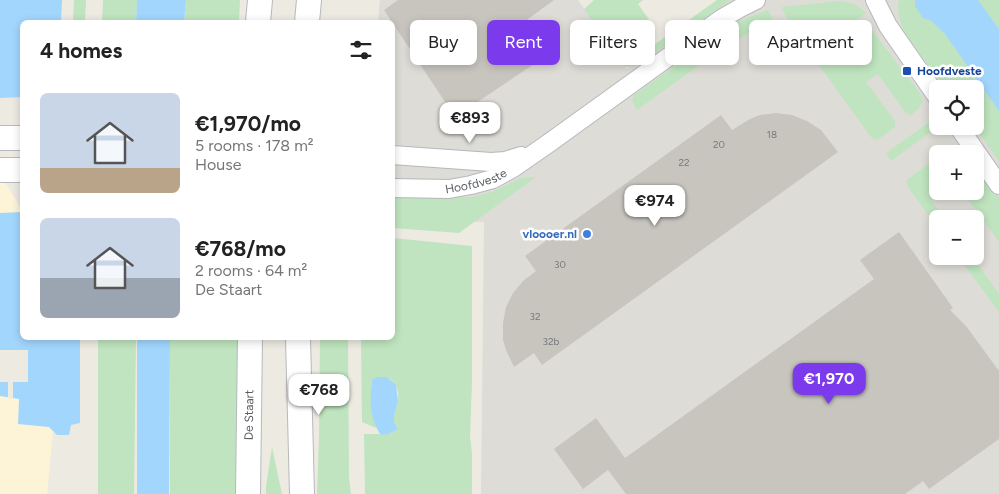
<!DOCTYPE html>
<meta charset="utf-8">
<style>
:root{--surface:#fff;--page:#f2f2f2;--text:#222;--muted:#767676;--accent:#7c3aed}
body{margin:0;font-family:Figtree,sans-serif;background:var(--page);color:var(--text);height:100vh;display:flex;flex-direction:column;font-size:19px;white-space:nowrap}
*{box-sizing:border-box;margin:0}
p{font-size:16px;color:var(--muted)}
.icon{flex:none;width:28px;height:28px;fill:none;stroke:currentColor;stroke-width:2;stroke-linecap:round;stroke-linejoin:round}
.map{position:relative;flex:1;overflow:hidden}
.panel{position:absolute;left:20px;top:20px;width:375px;height:320px;display:flex;flex-direction:column;background:var(--surface);border-radius:8px;box-shadow:0 2px 8px #0003}
.panel>*{flex:none}
.banner{position:absolute;left:410px;top:20px;width:475px;height:45px;display:flex;gap:10px}
.controls{position:absolute;left:929px;top:80px;display:grid;gap:10px}
.controls a{display:grid;place-items:center;width:55px;height:55px;border-radius:8px;background:var(--surface);box-shadow:0 2px 8px #0003;font-size:25px}
.price{position:absolute;translate:-50% -42px;padding:0 11px;border-radius:10px;background:#fff;color:#222;font-size:16px;line-height:32px;filter:drop-shadow(0 1px 2px #0008)}
.price::after{content:'';position:absolute;left:50%;top:30px;width:15px;height:11px;margin-left:-8px;background:inherit;clip-path:polygon(0 0,100% 0,50% 100%)}
.price.on{background:var(--accent);color:#fff}
ul{padding:0;list-style:none}
li{display:flex;align-items:center;gap:15px;height:125px;padding:0 20px}
li span{display:grid;place-items:center;flex:none;width:140px;height:100px;border-radius:8px;color:#555}
li>.icon{margin-inline-start:auto}
span .icon{width:60px;height:60px;fill:#fffc;stroke-width:1}
li b{font-size:21px}
h2{display:flex;justify-content:space-between;align-items:center;height:60px;padding:0 20px;font-size:21px}
.tag{padding:0 18px;border-radius:8px;background:var(--surface);box-shadow:0 2px 8px #0003;font-size:18px;line-height:45px}
.tag.on{background:var(--accent);color:#fff}
.map>svg:first-child{display:block}
</style>
<div class="map">
<svg width="999" height="494" viewBox="0 0 999 494">
<rect width="100%" height="100%" fill="#edeae2"/>
<polygon fill="#fdf4d7" points="0,174 22,210 22,338 54,420 47,494 0,494"/>
<path fill="#dedcd6" fill-rule="evenodd" d="M380 0H578L627 69 722 0H999V494H481L484 222 393 219 392 22H378ZM938 89H975V126H938ZM938 154H975V191H938ZM938 219H975V256H938Z"/>
<g fill="#bfe4bf">
<polygon points="74,0 86,0 85,22 73,22"/>
<polygon points="103,0 137,0 136,22 102,22"/>
<polygon points="186,0 240,0 239,22 184,22"/>
<polygon points="594,0 643,0 638,4 652,24 614,52 634,59 717,0 730,0 638,65 628,67 623,66 584,9"/>
<path d="M901 0H915L914 2 923 18 931 21 945 34 999 111V161L974 126H975V89H946L905 33C900 23 898 13 898 2Z"/>
<polygon points="978,0 999,0 999,29"/>
<path d="M840 1C853 2 857 5 866 13L817 47 808 48 786 17 782 7Z"/>
<polygon points="768,10 774,22 747,34 730,43 637,110 632,101 634,95 738,21"/>
<path d="M867 24 920 93C925 104 920 108 911 115L906 113 878 74 866 82 895 121V127L877 140 871 137 819 65 822 57Z"/>
<polygon points="931,121 936,128 891,161 886,153"/>
<polygon points="937,157 938,191 945,191 931,200 945,219 938,219 937,227 908,187 907,187 908,185 906,181"/>
<polygon points="975,165 999,198 999,242 962,191 975,191"/>
<polygon points="536,177 459,233 393,228 393,198 473,197 492,192 521,178"/>
<path d="M393 238 472 246V382L470 436 472 454V494H365L364 434H389L398 429C396 426 394 424 394 421 392 412 403 400 396 386 394 382 390 379 387 377H376L372 380C370 397 371 412 376 428L362 422 361 338H392Z"/>
<polygon points="958,256 972,256 999,294 999,312"/>
<polygon points="98,338 136,338 134,494 98,494"/>
<rect x="170" y="338" width="74" height="156"/>
<polygon points="320,338 348,338 349,478 351,494 317,494 319,438"/>
<polygon points="272,447 282,494 266,494 266,486"/>
</g>
<g fill="#a2d6fd">
<polygon points="0,0 62,0 61,22 22,22 22,97 0,98"/>
<polygon points="137,0 186,0 184,22 136,22"/>
<polygon points="915,0 978,0 999,29 999,111 945,34 931,21 923,18 915,6"/>
<polygon points="22,212 22,338 80,338 80,423 71,425 69,435 57,435 49,427 18,424 19,399 0,396 0,213"/>
<polygon points="137,338 170,338 169,494 137,494"/>
<path d="M376 377H387L396 385 398 401 394 416V422L398 429 389 434 381 435C369 419 370 399 372 380Z"/>
</g>
<polygon fill="#edeae2" points="0,350 28,350 28,382 13,382 13,399 8,398 8,382 0,382"/>
<g fill="#c8c5bf">
<polygon points="398,0 554,0 520,25 543,58 455,117 384,10"/>
<polygon points="776,113 792,115 807,121 821,130 838,152 542,365 534,353 514,367 506,350 503,340 503,323 506,307 513,293 523,281 536,271 525,256 721,115 732,130 750,119 760,115"/>
<polygon points="899,232 953,308 950,310 966,326 999,371 999,439 929,489 923,481 905,494 626,494 608,470 583,489 554,449 596,418 625,458 874,279 860,260"/>
</g>
<g fill="none" stroke-linecap="round" stroke-linejoin="round">
<defs>
<g id="street">
<polyline points="875,0 888,26 938,98"/>
<polyline points="958,126 999,185"/>
<polyline points="392,155 491,162 505,161 521,156"/>
<path id="s1" d="M392 188 449 189 471 185 493 179 513 168 549 143 721 19 740 8 756 0"/>
</g>
<g id="secondary">
<polyline points="258,22 260,0"/>
<polyline points="307,22 309,0"/>
<polyline points="0,138 22,138"/>
<polyline points="0,170 22,170"/>
<polyline points="298,338 302,494"/>
<path id="s2" d="M248 494 250 338"/>
</g>
</defs>
<use href="#street" stroke="#b5b8bc" stroke-width="20"/>
<use href="#secondary" stroke="#b6b9be" stroke-width="26"/>
<use href="#street" stroke="#fff" stroke-width="18"/>
<use href="#secondary" stroke="#fff" stroke-width="24"/>
</g>
<rect fill="#1a4fb4" stroke="#fff" stroke-width="2" x="902" y="66" width="10" height="10" rx="2.5"/>
<circle fill="#3f7fe0" stroke="#fff" stroke-width="2" cx="587" cy="234" r="5"/>
<g text-anchor="middle" stroke-width="5" stroke-linejoin="round" paint-order="stroke">
<g font-size="10" fill="#76787a">
<text x="772" y="138">18</text>
<text x="719" y="148">20</text>
<text x="684" y="166">22</text>
<text x="560" y="268">30</text>
<text x="535" y="320">32</text>
<text x="551" y="345">32b</text>
</g>
<g font-size="12" font-weight="bold" fill="#164399" stroke="#fff" text-anchor="start">
<text x="917" y="75">Hoofdveste</text>
</g>
<g font-size="12" fill="#5a5e63" stroke="#fff">
<text dy="4" stroke="none"><textPath href="#s1" startOffset="85">Hoofdveste</textPath></text>
<text dy="4" stroke="none"><textPath href="#s2" startOffset="79">De Staart</textPath></text>
</g>
<g font-size="12" font-weight="bold" fill="#366cbe" stroke="#fff" text-anchor="end">
<text x="577" y="238">vloooer.nl</text>
</g>
</g>
</svg>
<div class="controls">
<a><svg class="icon" aria-label="locate" viewBox="0 0 24 24"><circle cx="12" cy="12" r="6"/><path d="M12 2v4M12 18v4M2 12h4M18 12h4"/></svg></a>
<a>+</a>
<a>−</a>
</div>
<b class="price" style="left:470px;top:144px">€893</b>
<b class="price" style="left:655px;top:227px">€974</b>
<b class="price on" style="left:829px;top:405px">€1,970</b>
<b class="price" style="left:319px;top:416px">€768</b>
<div class="banner">
<a class="tag">Buy</a>
<a class="tag on">Rent</a>
<a class="tag">Filters</a>
<a class="tag">New</a>
<a class="tag">Apartment</a>
</div>
<section class="panel">
<h2>4 homes<svg class="icon" aria-label="filters" viewBox="0 0 24 24"><path d="M4 7h16M4 17h16"/><circle cx="9" cy="7" r="2"/><circle cx="15" cy="17" r="2"/></svg></h2>
<ul>
<li><span style="background:linear-gradient(#c9d6e8 75%,#b9a48a 0)"><svg class="icon" aria-label="home" viewBox="0 0 24 24"><path d="M3 11l9-7 9 7M6 9v11h12V9"/></svg></span><div><b>€1,970/mo</b><p>5 rooms · 178 m²</p><p>House</p></div></li>
<li><span style="background:linear-gradient(#c9d6e8 60%,#9aa5b1 0)"><svg class="icon" aria-label="home" viewBox="0 0 24 24"><path d="M3 11l9-7 9 7M6 9v11h12V9"/></svg></span><div><b>€768/mo</b><p>2 rooms · 64 m²</p><p>De Staart</p></div></li>
</ul>
</section>
</div>
